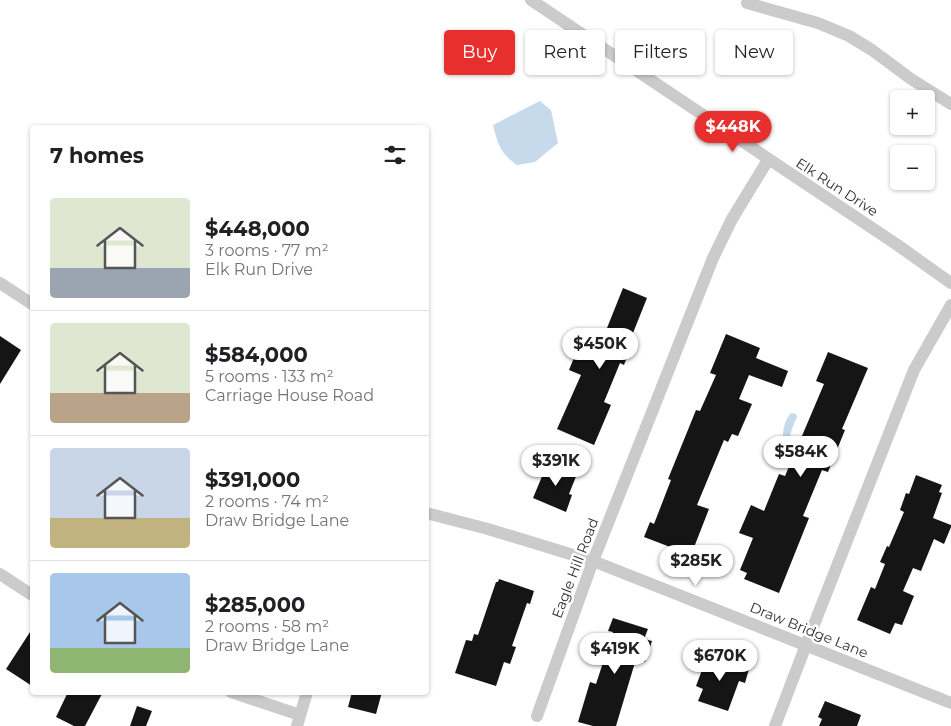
<!DOCTYPE html>
<meta charset="utf-8">
<style>
:root{--surface:#fff;--page:#f2f2f2;--text:#202124;--muted:#757577;--line:#e0e0e0;--accent:#e7302d}
body{margin:0;font-family:Montserrat,sans-serif;background:var(--page);color:var(--text);height:100vh;display:flex;flex-direction:column;font-size:19px;white-space:nowrap}
*{box-sizing:border-box;margin:0}
p{font-size:16px;color:var(--muted)}
.icon{flex:none;width:28px;height:28px;fill:none;stroke:currentColor;stroke-width:2;stroke-linecap:round;stroke-linejoin:round}
.map{position:relative;flex:1;overflow:hidden}
.panel{position:absolute;left:30px;top:125px;width:399px;height:570px;display:flex;flex-direction:column;background:var(--surface);border-radius:5px;box-shadow:0 1px 4px #0004}
.panel>*{flex:none}
.banner{position:absolute;left:444px;top:30px;width:431px;height:45px;display:flex;gap:10px}
.buttons{position:absolute;left:890px;top:90px;display:grid;gap:10px}
.buttons a{display:grid;place-items:center;width:45px;height:45px;border-radius:5px;background:var(--surface);box-shadow:0 1px 4px #0004;font-size:25px}
.price{position:absolute;translate:-50% -42px;padding:0 11px;border-radius:18px;background:#fff;color:#222;font-size:16px;line-height:32px;filter:drop-shadow(0 1px 2px #0008)}
.price::after{content:'';position:absolute;left:50%;top:30px;width:15px;height:11px;margin-left:-8px;background:inherit;clip-path:polygon(0 0,100% 0,50% 100%)}
.price.selected{background:var(--accent);color:#fff}
ul{padding:0;list-style:none}
li{display:flex;align-items:center;gap:15px;height:125px;padding:0 20px}
li+li{border-top:1px solid var(--line)}
li span{display:grid;place-items:center;flex:none;width:140px;height:100px;border-radius:5px;color:#555}
li>.icon{margin-inline-start:auto}
span .icon{width:60px;height:60px;fill:#fffc;stroke-width:1}
li b{font-size:21px}
h2{display:flex;justify-content:space-between;align-items:center;height:60px;padding:0 20px;font-size:21px}
.tag{padding:0 18px;border-radius:5px;background:var(--surface);box-shadow:0 1px 4px #0004;font-size:18px;line-height:45px}
.tag.selected{background:var(--accent);color:#fff}
.map>svg:first-child{display:block}
</style>
<div class="map">
<svg width="951" height="726" viewBox="0 0 951 726">
<rect width="100%" height="100%" fill="#fff"/>
<g fill="#c7daec">
<path d="M540 101 551 110 558 143 535 162 517 165C500 153 498 145 493 125Z"/>
<path d="M791 413 796 414 797 417C795 421 791 431 790 436L787 437 783 436C783 429 785 419 791 413Z"/>
</g>
<g fill="#151515">
<polygon points="623,288 647,298 627,348 630,349 624,365 620,363 604,402 611,405 594,445 557,429 581,375 569,370 582,338 588,340 591,334 603,338"/>
<polygon points="726,334 760,348 756,358 788,371 782,387 749,375 739,399 752,404 738,436 732,434 728,442 724,440 697,505 709,509 691,555 644,537 650,522 654,524 671,480 668,479 696,410 700,411 716,375 710,373"/>
<polygon points="0,336 21,350 0,384"/>
<polygon points="828,352 868,368 842,429 845,430 828,472 822,470 803,516 809,518 779,593 744,579 747,573 740,570 753,538 739,533 751,505 764,511 779,474 785,476 824,384 816,381"/>
<polygon points="548,462 577,474 569,494 572,495 566,512 533,498"/>
<polygon points="916,475 942,485 939,492 942,493 933,518 951,525 951,527 944,544 934,539 921,571 913,568 903,591 914,596 902,625 895,623 890,634 857,620 871,587 875,589 885,564 880,562 887,546 889,547 904,512 900,510 906,493 909,494"/>
<polygon points="499,579 534,591 530,604 527,603 512,646 516,647 510,664 504,662 496,686 455,673 466,640 472,641 474,634 478,635 496,582 498,582"/>
<polygon points="613,618 648,629 644,639 652,641 645,662 636,659 616,726 593,726 578,722 590,682 596,684 613,632 608,631"/>
<polygon points="32,629 32,686 6,669"/>
<polygon points="707,657 714,660 715,657 749,669 745,683 739,681 728,711 698,701 703,689 696,686"/>
<polygon points="68,692 103,692 85,726 74,726 56,717"/>
<polygon points="352,692 382,692 376,714 348,707"/>
<polygon points="825,701 861,715 857,726 819,726 822,719 818,717"/>
<polygon points="137,706 152,711 146,726 130,726"/>
</g>
<g fill="none" stroke-linecap="round" stroke-linejoin="round">
<g stroke="#cbcbcb" stroke-width="12">
<polyline points="531,0 896,244 951,283"/>
<polyline points="747,3 818,23 849,36 872,50 911,79 951,104"/>
<polyline points="0,283 32,304"/>
<polyline points="426,513 488,529 593,561 951,703"/>
<polyline points="0,574 32,595"/>
<polyline points="231,692 300,715"/>
<polyline points="537,716 593,561 713,258 732,219 768,160"/>
<polyline points="297,726 307,692"/>
<polyline points="775,726 806,645 914,370 951,305"/>
</g>
</g>
<g text-anchor="middle" stroke-width="5" stroke-linejoin="round" paint-order="stroke">
<g font-size="14" fill="#2e2e2e" stroke="#fff">
<text transform="translate(837 187) rotate(33)" y="5">Elk Run Drive</text>
<text transform="translate(575 568) rotate(-69)" y="5">Eagle Hill Road</text>
<text transform="translate(809 630) rotate(22)" y="5">Draw Bridge Lane</text>
</g>
</g>
</svg>
<div class="buttons">
<a>+</a>
<a>−</a>
</div>
<b class="price selected" style="left:733px;top:153px">$448K</b>
<b class="price" style="left:600px;top:370px">$450K</b>
<b class="price" style="left:801px;top:478px">$584K</b>
<b class="price" style="left:556px;top:487px">$391K</b>
<b class="price" style="left:696px;top:587px">$285K</b>
<b class="price" style="left:615px;top:675px">$419K</b>
<b class="price" style="left:720px;top:682px">$670K</b>
<div class="banner">
<a class="tag selected">Buy</a>
<a class="tag">Rent</a>
<a class="tag">Filters</a>
<a class="tag">New</a>
</div>
<section class="panel">
<h2>7 homes<svg class="icon" aria-label="filters" viewBox="0 0 24 24"><path d="M4 7h16M4 17h16"/><circle cx="9" cy="7" r="2"/><circle cx="15" cy="17" r="2"/></svg></h2>
<ul>
<li><span style="background:linear-gradient(#dfe7d0 70%,#9aa5b1 0)"><svg class="icon" aria-label="home" viewBox="0 0 24 24"><path d="M3 11l9-7 9 7M6 9v11h12V9"/></svg></span><div><b>$448,000</b><p>3 rooms · 77 m²</p><p>Elk Run Drive</p></div></li>
<li><span style="background:linear-gradient(#dfe7d0 70%,#b9a48a 0)"><svg class="icon" aria-label="home" viewBox="0 0 24 24"><path d="M3 11l9-7 9 7M6 9v11h12V9"/></svg></span><div><b>$584,000</b><p>5 rooms · 133 m²</p><p>Carriage House Road</p></div></li>
<li><span style="background:linear-gradient(#c9d6e8 70%,#c2b280 0)"><svg class="icon" aria-label="home" viewBox="0 0 24 24"><path d="M3 11l9-7 9 7M6 9v11h12V9"/></svg></span><div><b>$391,000</b><p>2 rooms · 74 m²</p><p>Draw Bridge Lane</p></div></li>
<li><span style="background:linear-gradient(#a9c7e8 75%,#8fb573 0)"><svg class="icon" aria-label="home" viewBox="0 0 24 24"><path d="M3 11l9-7 9 7M6 9v11h12V9"/></svg></span><div><b>$285,000</b><p>2 rooms · 58 m²</p><p>Draw Bridge Lane</p></div></li>
</ul>
</section>
</div>
